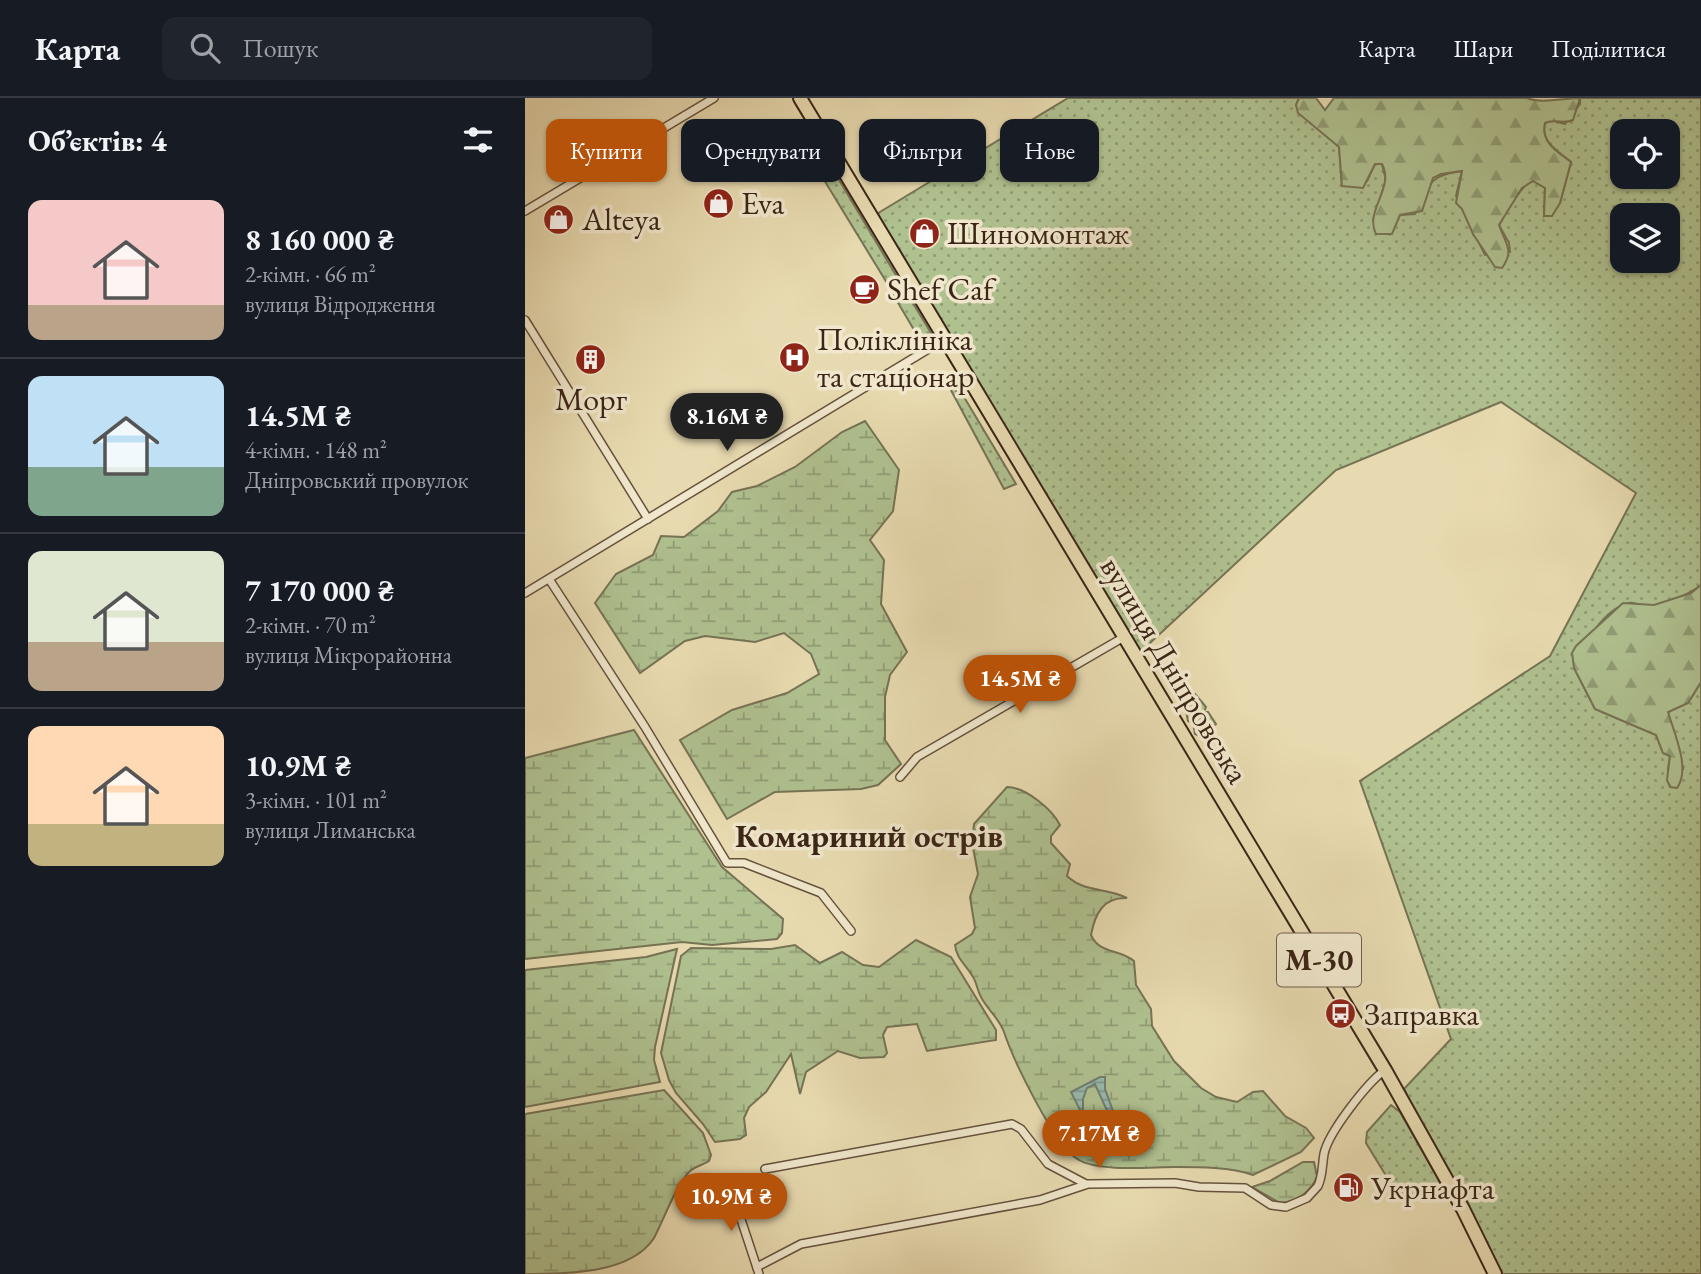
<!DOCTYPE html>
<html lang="uk">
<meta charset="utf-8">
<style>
:root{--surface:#171b24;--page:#20242c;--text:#f1f3f6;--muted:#9ea1a6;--line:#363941;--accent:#b45309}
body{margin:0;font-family:"EB Garamond",serif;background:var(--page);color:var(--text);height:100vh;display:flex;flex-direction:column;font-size:26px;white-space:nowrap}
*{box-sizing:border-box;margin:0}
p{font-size:23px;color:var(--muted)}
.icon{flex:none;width:38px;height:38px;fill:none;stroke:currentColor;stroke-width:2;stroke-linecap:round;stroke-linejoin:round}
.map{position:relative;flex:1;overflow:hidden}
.side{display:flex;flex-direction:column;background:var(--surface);width:525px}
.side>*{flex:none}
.top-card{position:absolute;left:21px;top:21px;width:665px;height:63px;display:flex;gap:14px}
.fabs{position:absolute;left:1085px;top:21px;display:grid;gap:14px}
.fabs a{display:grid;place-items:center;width:70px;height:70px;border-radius:14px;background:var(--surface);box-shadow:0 2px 5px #0004;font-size:35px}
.price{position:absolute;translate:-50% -60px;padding:0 16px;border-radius:24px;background:var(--accent);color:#fff;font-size:23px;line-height:46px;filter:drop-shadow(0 2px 4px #0008)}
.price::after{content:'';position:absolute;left:50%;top:42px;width:21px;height:16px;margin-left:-10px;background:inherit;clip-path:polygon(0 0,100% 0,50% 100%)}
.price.active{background:#222;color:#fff}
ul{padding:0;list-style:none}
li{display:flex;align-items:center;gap:21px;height:175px;padding:0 28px}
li+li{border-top:2px solid var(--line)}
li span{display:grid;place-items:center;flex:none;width:196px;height:140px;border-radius:14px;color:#555}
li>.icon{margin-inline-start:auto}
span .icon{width:84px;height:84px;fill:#fffc;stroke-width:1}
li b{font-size:30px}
h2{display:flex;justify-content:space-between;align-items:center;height:84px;padding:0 28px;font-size:30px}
.pill{padding:0 24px;border-radius:14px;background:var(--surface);box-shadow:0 2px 5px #0004;font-size:24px;line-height:63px}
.pill.active{background:var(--accent);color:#fff}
header{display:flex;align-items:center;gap:42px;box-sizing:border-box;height:98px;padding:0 35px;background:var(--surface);border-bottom:2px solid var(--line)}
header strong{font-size:33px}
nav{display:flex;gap:38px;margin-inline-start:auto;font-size:24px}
.search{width:490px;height:63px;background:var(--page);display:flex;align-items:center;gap:18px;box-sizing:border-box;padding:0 24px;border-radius:14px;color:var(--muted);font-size:26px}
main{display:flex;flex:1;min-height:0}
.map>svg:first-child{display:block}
</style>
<header>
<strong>Карта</strong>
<div class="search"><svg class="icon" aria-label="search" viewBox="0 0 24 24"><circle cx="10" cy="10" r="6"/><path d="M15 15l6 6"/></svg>Пошук</div>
<nav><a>Карта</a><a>Шари</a><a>Поділитися</a></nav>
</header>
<main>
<section class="side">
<h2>Об’єктів: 4<svg class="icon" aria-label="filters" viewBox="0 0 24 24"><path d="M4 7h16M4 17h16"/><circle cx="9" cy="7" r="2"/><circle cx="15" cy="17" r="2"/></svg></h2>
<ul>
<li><span style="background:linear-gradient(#f6c9c9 75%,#b9a48a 0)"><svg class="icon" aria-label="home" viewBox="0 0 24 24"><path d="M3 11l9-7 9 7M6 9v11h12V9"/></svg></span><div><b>8 160 000 ₴</b><p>2-кімн. · 66 m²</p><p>вулиця Відродження</p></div></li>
<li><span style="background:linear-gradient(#bfe0f5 65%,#7fa58c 0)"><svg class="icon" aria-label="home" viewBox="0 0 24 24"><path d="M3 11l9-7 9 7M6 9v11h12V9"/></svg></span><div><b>14.5M ₴</b><p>4-кімн. · 148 m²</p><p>Дніпровський провулок</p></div></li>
<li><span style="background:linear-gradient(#dfe7d0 65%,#b9a48a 0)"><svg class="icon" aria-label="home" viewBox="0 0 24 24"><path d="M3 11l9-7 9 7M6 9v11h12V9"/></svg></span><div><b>7 170 000 ₴</b><p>2-кімн. · 70 m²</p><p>вулиця Мікрорайонна</p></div></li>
<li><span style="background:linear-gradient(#ffd9b3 70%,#c2b280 0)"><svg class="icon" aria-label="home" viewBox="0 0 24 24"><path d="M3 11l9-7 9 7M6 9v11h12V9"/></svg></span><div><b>10.9M ₴</b><p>3-кімн. · 101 m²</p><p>вулиця Лиманська</p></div></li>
</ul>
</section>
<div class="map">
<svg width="1176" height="1176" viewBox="0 0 1176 1176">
<defs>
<pattern id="grass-dots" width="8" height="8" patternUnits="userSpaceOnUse" patternTransform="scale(1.75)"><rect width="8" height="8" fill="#b0c190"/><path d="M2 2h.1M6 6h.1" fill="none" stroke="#909d75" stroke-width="1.8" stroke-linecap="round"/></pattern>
<pattern id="forest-firs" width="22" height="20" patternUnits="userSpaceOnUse" patternTransform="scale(1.75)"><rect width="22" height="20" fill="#b0c190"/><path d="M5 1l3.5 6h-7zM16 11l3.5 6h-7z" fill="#909d75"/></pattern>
<pattern id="wetland-marsh" width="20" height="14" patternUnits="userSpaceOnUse" patternTransform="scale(1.75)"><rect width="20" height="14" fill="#b0c190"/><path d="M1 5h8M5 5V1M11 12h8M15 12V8" fill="none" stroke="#909d75"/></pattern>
<pattern id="water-rules" width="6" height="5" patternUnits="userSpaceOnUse" patternTransform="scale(1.75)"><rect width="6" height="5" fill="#97baae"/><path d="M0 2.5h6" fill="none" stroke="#7c978d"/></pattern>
</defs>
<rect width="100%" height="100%" fill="#e8dab0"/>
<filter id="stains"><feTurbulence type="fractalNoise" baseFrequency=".00286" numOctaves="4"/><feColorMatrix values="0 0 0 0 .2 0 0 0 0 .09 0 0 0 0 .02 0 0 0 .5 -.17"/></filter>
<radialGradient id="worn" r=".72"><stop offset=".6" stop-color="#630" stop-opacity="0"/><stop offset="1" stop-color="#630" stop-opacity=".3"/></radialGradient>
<g fill="url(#grass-dots)" stroke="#767354" stroke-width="2" fill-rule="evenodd">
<path d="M543 0H774L771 7 814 49 817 88 842 83 850 66H857L861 82 848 122 868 130 875 117 890 116C904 87 903 77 937 73L931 98 960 157 985 154 984 145 974 127 980 113 1002 85 1009 83 1020 90 1019 118 1035 105 1046 64C1033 53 1015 44 1020 25L1026 22 1040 26 1055 6V0H1176V487C1163 497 1136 509 1120 508 1114 507 1109 504 1104 505 1076 512 1060 547 1049 570L1070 611 1131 637 1138 655 1145 658 1143 671H1158L1143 614 1163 605 1176 584V1176H966L879 991 926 941 835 683 1025 558 1111 395 976 304 811 372 609 560 345 120ZM1097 33H1143V79H1097ZM1097 117H1143V163H1097Z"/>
<polygon points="279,33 286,35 375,184 365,190 274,41 273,36"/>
<polygon points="377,187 406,235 405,242 398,247 366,193"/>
<polygon points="420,281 431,285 429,289 433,297 439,299 491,386 479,391"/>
<polygon points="670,596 681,609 679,614 683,614 691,626 675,638 670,636 668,625 663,623 661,613 654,609"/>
<polygon points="866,1007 875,1014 919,1091 917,1101 871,1094 841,1045 842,1034"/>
</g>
<g fill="url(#forest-firs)" stroke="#767354" stroke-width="2">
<path d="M774 0H791L800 12 809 0H1002C1016 6 1039 0 1055 0L1048 22C1038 27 1030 20 1020 25 1015 44 1033 54 1046 64L1035 105 1027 118H1019L1020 90 1008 83 997 90 974 127C980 145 990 152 977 170L970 169 948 136 937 111 931 105 937 73 916 76 908 80 897 113 875 117 867 136H851C839 113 870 90 857 66H850L838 90 817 88 814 49 773 15 771 7Z"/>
<path d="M1176 487V584L1163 605 1143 614C1149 635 1166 671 1152 690L1145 689 1142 682 1145 658 1138 655 1131 637 1070 611 1049 570 1047 555 1051 548 1098 505 1129 507 1166 495Z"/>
</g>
<g fill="url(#wetland-marsh)" stroke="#767354" stroke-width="2">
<polygon points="340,323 374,372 368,413 345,442 359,462 356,506 382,554 365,577 360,599 360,642 376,666 353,687 336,691 250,694 202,721 155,642 207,612 262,595 294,576 286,556 259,535 230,544 180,538 160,543 115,575 70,505 91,476 128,457 136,438 159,439 193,413 207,394 232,388 270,369 317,334"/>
<polygon points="109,632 197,769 258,821 257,835 252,841 187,847 157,844 0,861 0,660"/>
<path d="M482 689C500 689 527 711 535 727L526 738V745L545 766 542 778C560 795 581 789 602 800 578 799 570 816 566 837 574 856 595 851 609 863L611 887 626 911 627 928 649 963 676 990 691 999 712 1004 728 994 738 993 760 1018 781 1030 789 1040 776 1054 728 1077C705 1069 675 1069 650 1069 625 1069 575 1074 554 1062 530 1050 488 961 479 934 474 920 462 911 456 899 452 892 452 885 448 879 442 868 431 860 430 847L447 836 450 830 445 799 453 776 447 744 449 726Z"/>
<polygon points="391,842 426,859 471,932 471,942 402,953 392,926 362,929 358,937 362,955 359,959 335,960 313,953 281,974 275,996 266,956 241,994 224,1009 219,1020 221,1037 215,1041 190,1044 178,1026 151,995 144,982 136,955 156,858 166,850 246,851 270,847 295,865 317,854 338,867 354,869"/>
<polygon points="152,851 130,949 129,962 135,984 0,1009 0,872 121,859"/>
<path d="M139 992 178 1035 186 1057 184 1063C178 1067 169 1069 165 1073 151 1087 138 1123 129 1140 106 1176 42 1176 0 1176V1016Z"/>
<path d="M778 1064H789L792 1078C787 1093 772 1104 755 1105L727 1089 745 1083Z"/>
</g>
<polygon fill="url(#water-rules)" stroke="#727e72" stroke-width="2" points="575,979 580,979 580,991 588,1013 583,1015 570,986 562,990 558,1001 558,1018 546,994"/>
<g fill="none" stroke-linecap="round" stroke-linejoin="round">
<defs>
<g id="minor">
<polyline points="0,113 189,0"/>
<polyline points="0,222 123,421"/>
<polyline points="24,481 120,629 202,765 219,765 296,795 326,833"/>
<polyline points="0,495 420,241"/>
<polyline points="375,679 392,659 599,539"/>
<polyline points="240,1071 487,1026 496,1031 523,1066 561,1086"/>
<polyline points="204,1085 234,1176"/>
<path d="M232 1169 276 1146 515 1102 563 1086 650 1085 674 1089 720 1090 746 1107 761 1109 782 1100 793 1088C798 1077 797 1067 799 1056 803 1035 842 985 860 972"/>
</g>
<polyline id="trunk" points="275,0 860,972 938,1111 970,1176"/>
</defs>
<use href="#minor" stroke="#66523d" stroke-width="10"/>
<use href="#trunk" stroke="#3b2517" stroke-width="16"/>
<use href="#minor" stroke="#f0e7cc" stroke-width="7"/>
<use href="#trunk" stroke="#e8dab0" stroke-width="12"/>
</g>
<defs>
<symbol id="shop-disc" viewBox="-11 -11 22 22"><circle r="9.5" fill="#8f2418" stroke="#f0e7cc"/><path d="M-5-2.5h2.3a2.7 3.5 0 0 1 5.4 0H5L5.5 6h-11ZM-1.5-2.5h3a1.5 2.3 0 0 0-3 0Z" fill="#fff"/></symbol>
<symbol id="cafe-disc" viewBox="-11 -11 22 22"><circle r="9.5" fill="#8f2418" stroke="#f0e7cc"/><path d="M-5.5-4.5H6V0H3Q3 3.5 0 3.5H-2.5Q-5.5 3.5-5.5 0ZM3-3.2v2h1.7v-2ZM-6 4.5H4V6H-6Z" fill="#fff"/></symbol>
<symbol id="hospital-disc" viewBox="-11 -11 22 22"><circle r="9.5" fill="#8f2418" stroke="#f0e7cc"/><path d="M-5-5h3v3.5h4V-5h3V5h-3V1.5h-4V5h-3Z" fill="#fff"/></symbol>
<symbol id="building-disc" viewBox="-11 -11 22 22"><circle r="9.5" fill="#8f2418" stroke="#f0e7cc"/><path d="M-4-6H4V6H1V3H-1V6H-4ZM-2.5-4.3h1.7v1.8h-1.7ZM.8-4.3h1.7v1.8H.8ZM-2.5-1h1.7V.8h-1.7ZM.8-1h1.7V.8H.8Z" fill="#fff"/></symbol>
<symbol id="bus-disc" viewBox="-11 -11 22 22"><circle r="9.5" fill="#8f2418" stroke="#f0e7cc"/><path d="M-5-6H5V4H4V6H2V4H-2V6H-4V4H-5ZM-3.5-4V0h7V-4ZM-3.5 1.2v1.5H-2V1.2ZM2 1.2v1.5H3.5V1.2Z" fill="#fff"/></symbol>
<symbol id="fuel-disc" viewBox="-11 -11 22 22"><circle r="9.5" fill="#8f2418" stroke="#f0e7cc"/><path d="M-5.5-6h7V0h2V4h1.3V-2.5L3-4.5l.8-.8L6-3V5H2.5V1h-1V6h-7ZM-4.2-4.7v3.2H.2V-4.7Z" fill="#fff"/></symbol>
</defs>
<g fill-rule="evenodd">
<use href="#shop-disc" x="176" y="88" width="35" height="35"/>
<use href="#shop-disc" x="16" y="104" width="35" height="35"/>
<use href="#shop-disc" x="382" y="118" width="35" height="35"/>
<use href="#cafe-disc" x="322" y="174" width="35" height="35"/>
<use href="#hospital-disc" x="252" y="242" width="35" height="35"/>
<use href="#building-disc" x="48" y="244" width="35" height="35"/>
<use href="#bus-disc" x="798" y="898" width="35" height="35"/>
<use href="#fuel-disc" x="806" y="1072" width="35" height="35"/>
</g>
<g text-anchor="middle" stroke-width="7" stroke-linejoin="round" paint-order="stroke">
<rect fill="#f0e7cc" stroke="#715f4d" stroke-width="2" x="752" y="835.5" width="84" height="53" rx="5"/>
<g font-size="30" font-weight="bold" fill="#3b2517">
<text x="794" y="872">М-30</text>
</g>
<g font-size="32" fill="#3b2517" stroke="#f0e7cc" text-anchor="start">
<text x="216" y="116">Eva</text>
<text x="57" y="132">Alteya</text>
<text x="422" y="146">Шиномонтаж</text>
<text x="362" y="202">Shef Caf</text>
<text x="292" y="252">Поліклініка<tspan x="292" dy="37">та стаціонар</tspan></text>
<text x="66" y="312" text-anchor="middle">Морг</text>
<text x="839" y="927">Заправка</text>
<text x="846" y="1101">Укрнафта</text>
</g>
<g font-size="32" fill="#3b2517" stroke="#f0e7cc">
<text transform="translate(650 572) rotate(59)" y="11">вулиця Дніпровська</text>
</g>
<g font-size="33" font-weight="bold" fill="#3b2517" stroke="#f0e7cc">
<text x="344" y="749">Комариний острів</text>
</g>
</g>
<rect width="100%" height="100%" filter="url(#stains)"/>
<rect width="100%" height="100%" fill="url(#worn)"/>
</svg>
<div class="fabs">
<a><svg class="icon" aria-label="locate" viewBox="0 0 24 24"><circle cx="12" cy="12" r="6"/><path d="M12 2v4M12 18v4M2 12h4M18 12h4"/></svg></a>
<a><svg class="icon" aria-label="layers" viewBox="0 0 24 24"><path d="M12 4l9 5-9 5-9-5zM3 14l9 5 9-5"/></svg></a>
</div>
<b class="price active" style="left:202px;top:355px">8.16M ₴</b>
<b class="price" style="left:495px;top:617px">14.5M ₴</b>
<b class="price" style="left:574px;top:1072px">7.17M ₴</b>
<b class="price" style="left:206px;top:1135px">10.9M ₴</b>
<div class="top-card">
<a class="pill active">Купити</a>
<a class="pill">Орендувати</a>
<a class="pill">Фільтри</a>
<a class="pill">Нове</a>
</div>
</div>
</main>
